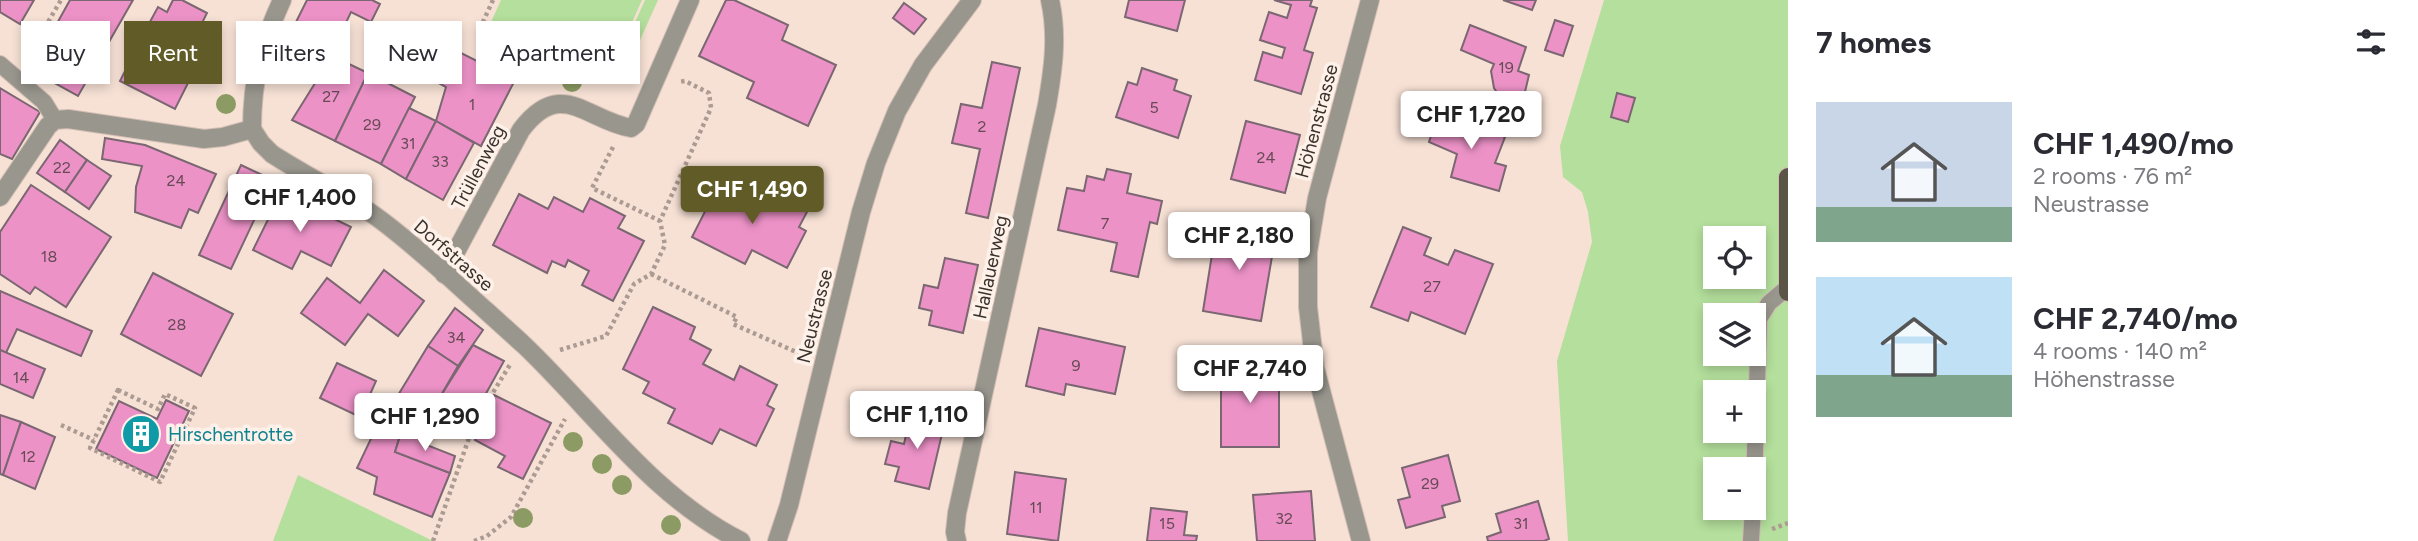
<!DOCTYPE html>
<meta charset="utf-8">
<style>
:root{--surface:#fff;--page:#f2f2f3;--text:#2b2b33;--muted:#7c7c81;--accent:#615b27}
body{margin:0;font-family:Figtree,sans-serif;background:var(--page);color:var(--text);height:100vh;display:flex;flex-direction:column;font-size:26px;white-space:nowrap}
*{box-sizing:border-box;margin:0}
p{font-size:23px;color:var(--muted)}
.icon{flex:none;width:38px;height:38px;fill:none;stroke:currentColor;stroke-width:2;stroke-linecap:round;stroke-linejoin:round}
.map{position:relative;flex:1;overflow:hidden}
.panel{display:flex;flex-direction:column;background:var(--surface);width:630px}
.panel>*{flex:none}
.guide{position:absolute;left:21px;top:21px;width:665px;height:63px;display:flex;gap:14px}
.buttons{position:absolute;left:1703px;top:226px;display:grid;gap:14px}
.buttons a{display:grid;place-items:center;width:63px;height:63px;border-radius:0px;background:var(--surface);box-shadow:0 4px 10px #0003;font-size:35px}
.price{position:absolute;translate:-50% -60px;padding:0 16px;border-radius:7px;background:#fff;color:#222;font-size:23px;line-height:46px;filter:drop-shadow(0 2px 4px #0008)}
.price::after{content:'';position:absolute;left:50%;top:42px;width:21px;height:16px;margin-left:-10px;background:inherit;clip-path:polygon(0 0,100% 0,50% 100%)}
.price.active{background:var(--accent);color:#fff}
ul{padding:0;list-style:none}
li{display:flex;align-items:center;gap:21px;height:175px;padding:0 28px}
li span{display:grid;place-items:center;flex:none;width:196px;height:140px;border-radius:0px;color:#555}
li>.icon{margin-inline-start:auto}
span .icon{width:84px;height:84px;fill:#fffc;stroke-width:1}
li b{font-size:30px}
h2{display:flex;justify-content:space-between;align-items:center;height:84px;padding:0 28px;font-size:30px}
.chip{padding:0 24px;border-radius:0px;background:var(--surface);box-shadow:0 4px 10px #0003;font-size:24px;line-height:63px}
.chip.active{background:var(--accent);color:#fff}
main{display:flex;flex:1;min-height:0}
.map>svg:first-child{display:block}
</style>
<main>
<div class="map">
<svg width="1788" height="541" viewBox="0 0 1788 541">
<rect width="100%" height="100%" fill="#f7e1d5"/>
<g fill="#b4df9c" fill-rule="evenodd">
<polygon points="501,0 642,0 608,76 491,22"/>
<polygon points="645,0 658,0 624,76 613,71"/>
<path d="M1604 0H1788V541H1568L1557 361 1592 242 1588 212 1582 192 1563 177 1560 146ZM1715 238H1754V276H1715ZM1715 315H1754V354H1715ZM1715 392H1754V430H1715ZM1715 469H1754V508H1715Z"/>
<polygon points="298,475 433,541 273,541"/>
</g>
<g fill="#ec92c7" stroke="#7a6771" stroke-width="2">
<polygon points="0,0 34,0 20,24 0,12"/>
<polygon points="70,0 133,0 78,96 31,70"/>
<polygon points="173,0 182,0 207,13 199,29 212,36 200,59 145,31 158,7 167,12"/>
<polygon points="307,0 372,0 380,4 371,22 351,12 333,50 292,30"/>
<polygon points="726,0 734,0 788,25 782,40 836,65 808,126 747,98 754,82 699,56"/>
<polygon points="1129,0 1185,0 1177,31 1125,17"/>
<polygon points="1274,0 1312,0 1310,6 1317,8 1304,50 1313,53 1301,94 1255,80 1263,52 1282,58 1285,48 1260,40 1269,12 1287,18 1291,5"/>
<polygon points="1503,0 1536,0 1532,10"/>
<polygon points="904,3 926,19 914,34 893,18"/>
<polygon points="1555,20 1573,26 1563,56 1545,50"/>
<polygon points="1470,25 1526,47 1518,71 1529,75 1520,113 1504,103 1494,88 1491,71 1494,64 1461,50"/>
<polygon points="145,31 200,59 175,109 120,81"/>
<polygon points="441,43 515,80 481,146 436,121 446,87 426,76"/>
<polygon points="332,56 368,73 335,141 292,120"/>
<polygon points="992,62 1020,68 988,218 966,213 980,149 952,143 961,104 982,108"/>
<polygon points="1142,68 1177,80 1174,90 1191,96 1178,138 1116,117 1128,82 1137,85"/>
<polygon points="368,73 415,97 381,164 335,141"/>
<polygon points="0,88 40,112 12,159 0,154"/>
<polygon points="1617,93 1635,98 1628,122 1611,117"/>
<polygon points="409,108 436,121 406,179 381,164"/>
<polygon points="1439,111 1505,137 1495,163 1506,166 1499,191 1451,177 1457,154 1429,142"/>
<polygon points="436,121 474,143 443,200 406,179"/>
<polygon points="1246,121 1300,135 1285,193 1231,179"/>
<polygon points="105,138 145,145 216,174 198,213 189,209 181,228 135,212 136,187 142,166 102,159"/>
<polygon points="60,140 87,160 65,192 37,173"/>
<polygon points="87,160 111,176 89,209 65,192"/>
<polygon points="241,165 273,180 231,269 199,255"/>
<polygon points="1107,169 1131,174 1127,193 1162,201 1157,224 1150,222 1138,277 1111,271 1117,243 1058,230 1067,188 1084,191 1087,176 1104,180"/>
<polygon points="720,182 763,204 770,191 808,210 799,227 806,231 787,268 752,250 745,264 692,237"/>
<polygon points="31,185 111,237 66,307 35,287 30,294 0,274 0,232"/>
<polygon points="281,193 351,227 331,266 301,251 292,269 253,250"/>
<polygon points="519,194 548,209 554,197 583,212 590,198 625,216 618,228 644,241 613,301 582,285 589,271 568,260 565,267 552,261 547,273 493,245"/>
<polygon points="1217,223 1276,233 1261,321 1203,311"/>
<polygon points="1403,227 1431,238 1424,255 1448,265 1455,250 1493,264 1465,334 1411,312 1408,321 1371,307"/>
<polygon points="945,258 978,265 963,333 929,325 932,311 919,308 924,285 938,288"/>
<polygon points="384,270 424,301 398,336 368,314 345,345 301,313 327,278 360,303"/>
<polygon points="153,273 233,314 201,376 121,334"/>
<polygon points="0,291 92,331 81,356 17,329 6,353 0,350"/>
<polygon points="653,307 695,327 690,339 711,350 703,364 734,380 740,366 777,385 767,405 774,409 756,446 720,429 712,444 668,423 675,409 643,393 649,382 623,369"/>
<polygon points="455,308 483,330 458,366 428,346"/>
<polygon points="1039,328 1125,347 1115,394 1066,384 1064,395 1026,386"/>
<polygon points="473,345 504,361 473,417 440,397"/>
<polygon points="428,346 458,366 426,421 392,405"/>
<polygon points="0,350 45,369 33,398 0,384"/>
<polygon points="337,363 376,381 360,417 320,398"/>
<rect x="1221" y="363" width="58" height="84"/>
<polygon points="494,395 551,423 523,479 498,467 505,456 475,440"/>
<polygon points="166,400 189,411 157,478 96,449 119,401 157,419"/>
<polygon points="911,413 945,421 929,489 895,481 899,467 885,464 891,441 904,444"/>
<polygon points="0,415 21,422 3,475 0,474"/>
<polygon points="21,422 55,437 35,489 3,475"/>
<polygon points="377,426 400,436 395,452 450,473 432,517 374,494 377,477 357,468"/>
<polygon points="413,435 425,440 424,444 455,456 450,473 395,452 400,436 411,438"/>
<polygon points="1448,455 1460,501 1442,506 1445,517 1406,528 1398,500 1410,497 1402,468"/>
<polygon points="1015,472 1066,479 1058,541 1007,534"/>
<polygon points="1311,491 1315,541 1257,541 1253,495"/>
<polygon points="1538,501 1549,539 1544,541 1488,541 1487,537 1501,532 1496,514"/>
<polygon points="1151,508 1187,512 1184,535 1197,536 1196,541 1147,541"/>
</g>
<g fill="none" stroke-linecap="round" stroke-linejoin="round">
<defs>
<g id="lane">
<polyline points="0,64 44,102 55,120"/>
<polyline points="1754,487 1759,319 1769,303 1788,287"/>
<polyline points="1751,541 1753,508"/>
</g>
<g id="street">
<path d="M252 129 261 143 272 154C303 174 337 191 368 211 398 231 423 255 450 278 475 301 500 323 525 346 594 412 653 497 741 541"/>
<path d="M252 129C252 79 261 46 282 0"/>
<polyline points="0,197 48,126 55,120 68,119 204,139 223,137 252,129"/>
<path d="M444 274 521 130C561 77 586 120 631 128L636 124 690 0"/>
<polyline points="777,541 789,505 861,212 876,163 897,111 923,65 972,0"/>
<path d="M957 541 955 532 957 513 1047 105C1053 70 1058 36 1050 0"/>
<polyline points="1361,541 1315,368 1308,307 1308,252 1317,198 1370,0"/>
</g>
<polyline id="primary" points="1788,177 1788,292"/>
</defs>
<use href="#lane" stroke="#d1beb3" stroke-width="18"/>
<use href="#street" stroke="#d1beb3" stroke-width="20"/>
<use href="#primary" stroke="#d1beb3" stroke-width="20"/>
<g stroke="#ac9b92" stroke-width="4.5" stroke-dasharray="3.5 3.5" stroke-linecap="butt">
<polyline points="493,0 482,24 546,60 549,85"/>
<polyline points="27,58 61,0"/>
<polyline points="613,147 592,188 660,221"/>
<polyline points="651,274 737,317 733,324 803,355"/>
<polyline points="560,350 606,336 634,284 651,274 665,245 660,221 711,108 709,93 685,81 679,82"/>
<polygon points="118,390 158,409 165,394 195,408 160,482 90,448"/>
<polyline points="61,425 94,440"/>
<polyline points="1772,529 1788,523"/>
<polyline points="433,541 469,438 486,404 511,363"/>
<polyline points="474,541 487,536 511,517 565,419"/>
</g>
<use href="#lane" stroke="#99968e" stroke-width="16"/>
<use href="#street" stroke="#99968e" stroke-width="18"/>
<use href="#primary" stroke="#5b5546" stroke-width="18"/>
</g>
<g fill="#8b9b63">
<circle cx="572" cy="82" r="10"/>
<circle cx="226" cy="104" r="10"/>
<circle cx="573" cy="442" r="10"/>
<circle cx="602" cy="464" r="10"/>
<circle cx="622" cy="485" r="10"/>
<circle cx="523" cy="518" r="10"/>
<circle cx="671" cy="525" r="10"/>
</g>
<defs>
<symbol id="building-disc" viewBox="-11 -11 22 22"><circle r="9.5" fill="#0f9aa8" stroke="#fef1e9"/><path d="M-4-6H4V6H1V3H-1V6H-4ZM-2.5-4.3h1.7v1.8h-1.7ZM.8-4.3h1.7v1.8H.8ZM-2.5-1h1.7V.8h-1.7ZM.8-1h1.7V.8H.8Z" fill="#fff"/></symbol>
</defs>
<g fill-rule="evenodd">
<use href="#building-disc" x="119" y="412" width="44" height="44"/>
</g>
<g text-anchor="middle" stroke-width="7" stroke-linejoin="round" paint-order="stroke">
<g font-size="16" fill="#664a54">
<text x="1506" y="73">19</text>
<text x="331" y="102">27</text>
<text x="472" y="110">1</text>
<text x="1154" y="113">5</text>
<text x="372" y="130">29</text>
<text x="982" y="132">2</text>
<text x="408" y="149">31</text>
<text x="1266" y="163">24</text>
<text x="440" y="167">33</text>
<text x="62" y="173">22</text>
<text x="176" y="186">24</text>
<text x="1105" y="229">7</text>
<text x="49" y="262">18</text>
<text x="1432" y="292">27</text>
<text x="177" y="330">28</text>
<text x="456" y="343">34</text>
<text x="1076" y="371">9</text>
<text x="21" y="383">14</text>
<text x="28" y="462">12</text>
<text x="1430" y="489">29</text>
<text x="1036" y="513">11</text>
<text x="1284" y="524">32</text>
<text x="1167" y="529">15</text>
<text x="1521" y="529">31</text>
</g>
<g font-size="19" fill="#3a322d" stroke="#fef1e9">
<text transform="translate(1316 121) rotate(-75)" y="7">Höhenstrasse</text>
<text transform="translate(478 167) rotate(-62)" y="7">Trüllenweg</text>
<text transform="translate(454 255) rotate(41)" y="7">Dorfstrasse</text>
<text transform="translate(990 267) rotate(-78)" y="7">Hallauerweg</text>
<text transform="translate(814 316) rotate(-76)" y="7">Neustrasse</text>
</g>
<g font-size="19" fill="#0d838f" stroke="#fef1e9" text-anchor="start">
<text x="168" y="441">Hirschentrotte</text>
</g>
</g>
</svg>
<div class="buttons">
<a><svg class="icon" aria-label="locate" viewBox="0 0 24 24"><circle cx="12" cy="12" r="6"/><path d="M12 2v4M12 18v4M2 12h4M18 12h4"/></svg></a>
<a><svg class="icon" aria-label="layers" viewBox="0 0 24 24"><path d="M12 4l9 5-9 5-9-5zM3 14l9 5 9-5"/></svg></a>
<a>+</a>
<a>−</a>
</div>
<b class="price" style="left:1471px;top:151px">CHF 1,720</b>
<b class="price active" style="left:752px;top:226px">CHF 1,490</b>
<b class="price" style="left:300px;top:234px">CHF 1,400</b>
<b class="price" style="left:1239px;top:272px">CHF 2,180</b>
<b class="price" style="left:1250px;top:405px">CHF 2,740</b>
<b class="price" style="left:917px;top:451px">CHF 1,110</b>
<b class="price" style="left:425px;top:453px">CHF 1,290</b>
<div class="guide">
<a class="chip">Buy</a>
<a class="chip active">Rent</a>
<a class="chip">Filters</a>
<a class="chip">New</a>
<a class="chip">Apartment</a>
</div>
</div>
<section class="panel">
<h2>7 homes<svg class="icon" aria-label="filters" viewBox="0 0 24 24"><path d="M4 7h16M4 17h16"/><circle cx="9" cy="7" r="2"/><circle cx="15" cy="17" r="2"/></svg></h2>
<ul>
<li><span style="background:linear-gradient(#c9d6e8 75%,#7fa58c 0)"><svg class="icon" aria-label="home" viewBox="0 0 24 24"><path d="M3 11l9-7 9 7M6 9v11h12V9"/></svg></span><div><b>CHF 1,490/mo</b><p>2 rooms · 76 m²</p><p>Neustrasse</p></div></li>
<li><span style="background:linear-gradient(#bfe0f5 70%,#7fa58c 0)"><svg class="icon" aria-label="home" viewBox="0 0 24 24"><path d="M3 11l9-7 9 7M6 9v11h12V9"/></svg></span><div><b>CHF 2,740/mo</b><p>4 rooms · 140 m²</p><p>Höhenstrasse</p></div></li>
</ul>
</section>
</main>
